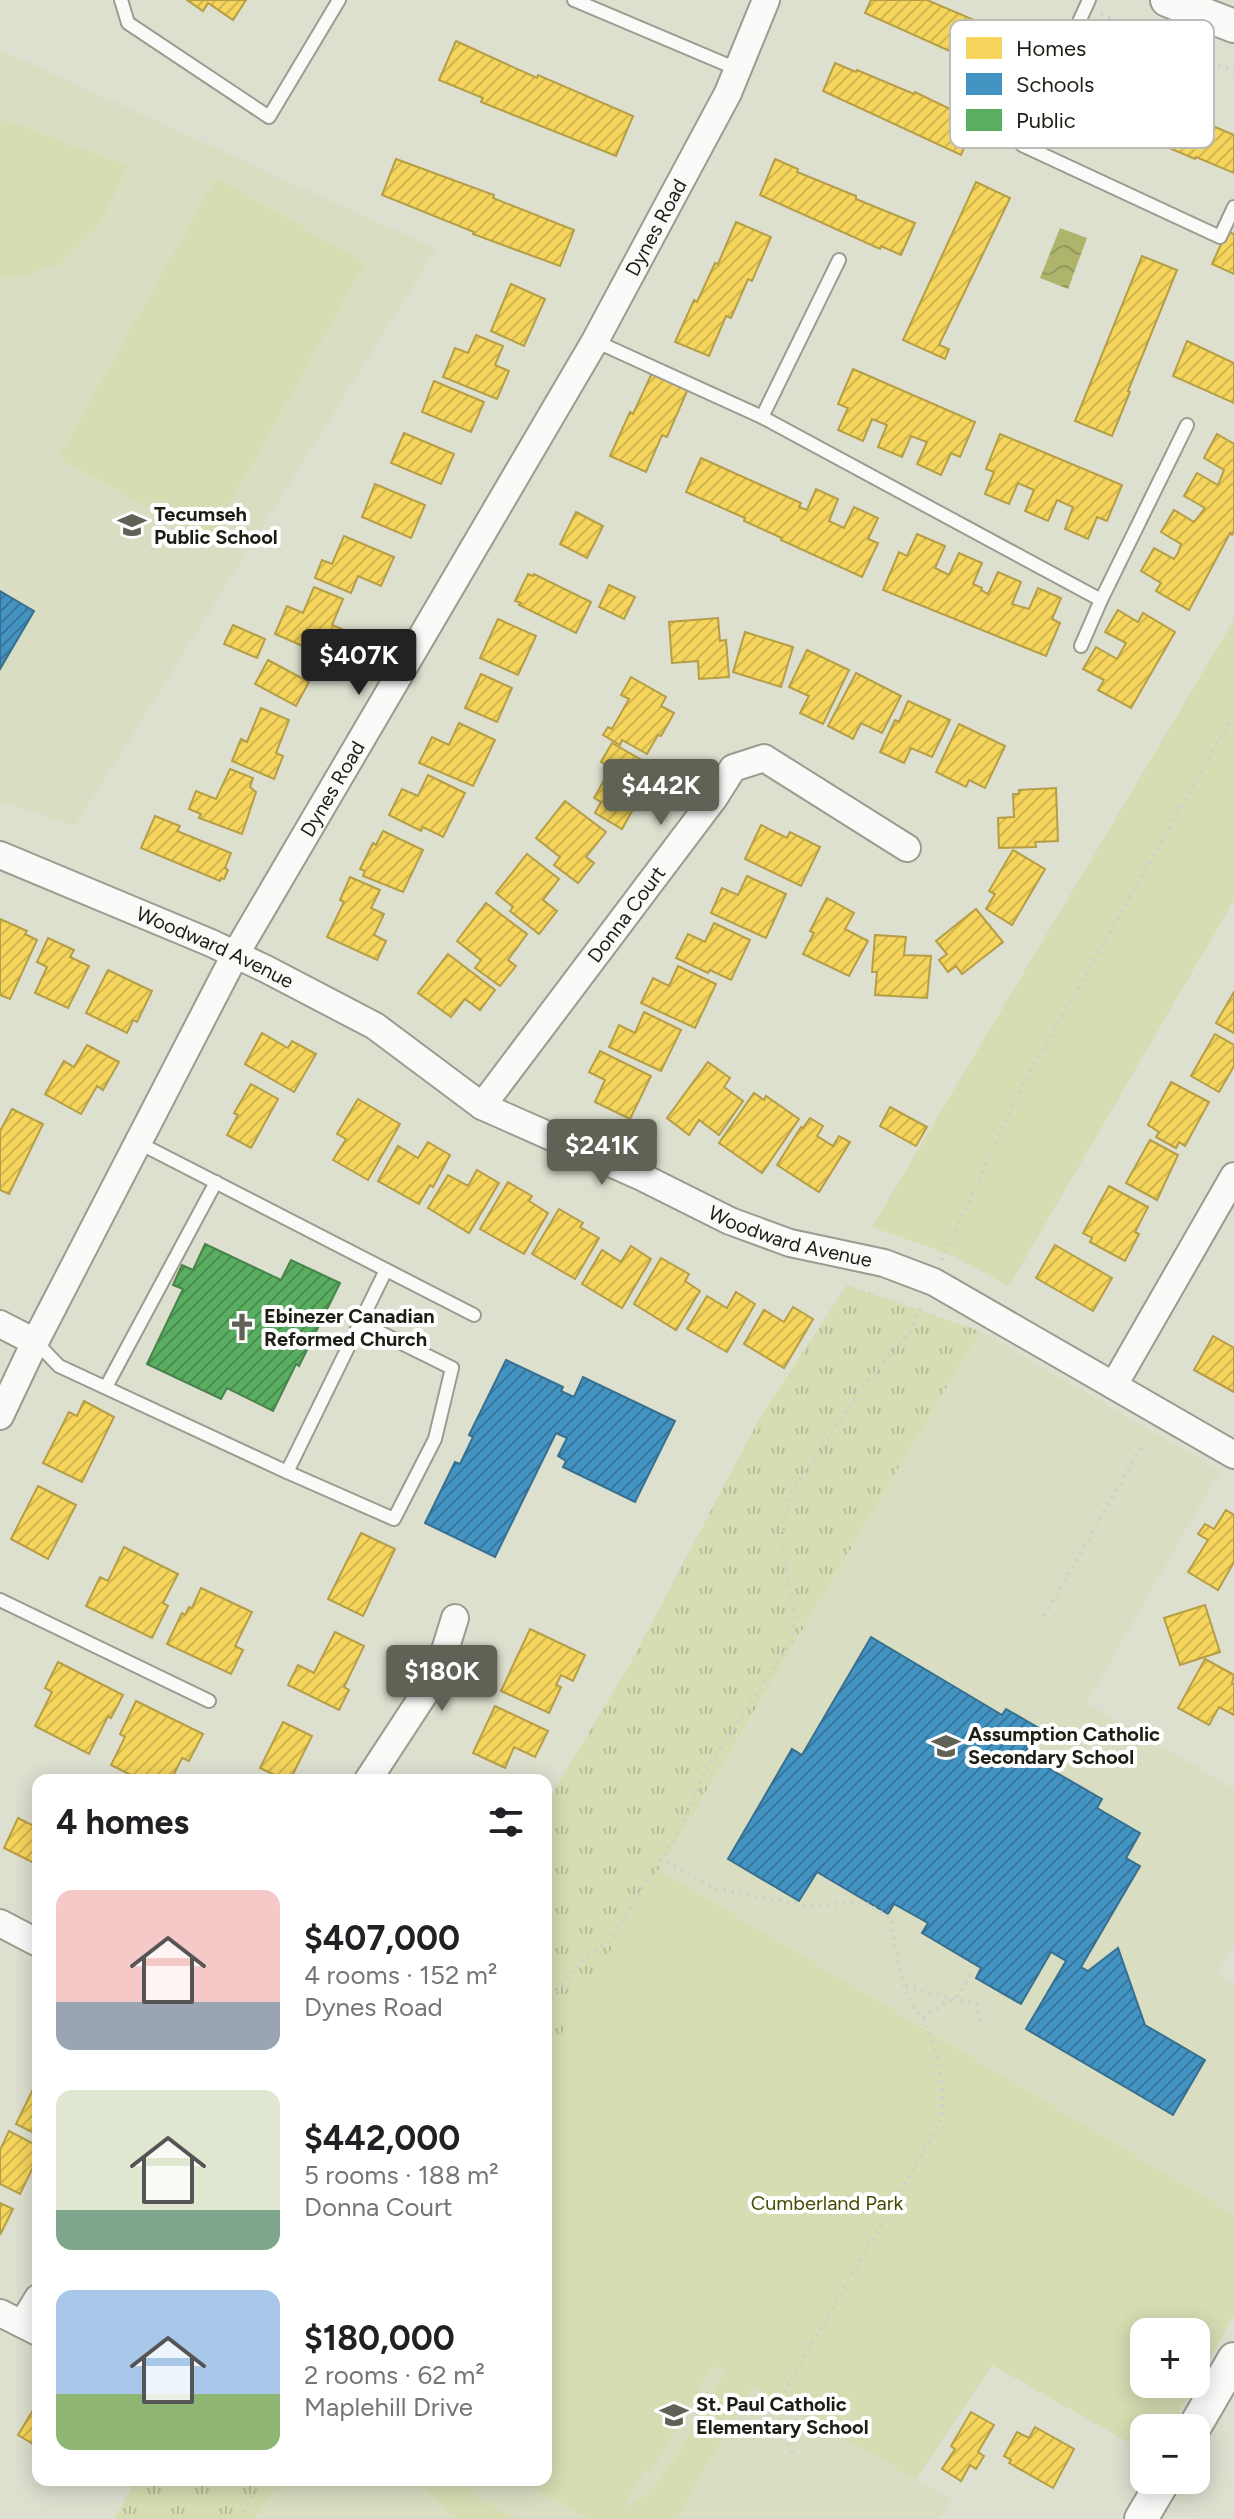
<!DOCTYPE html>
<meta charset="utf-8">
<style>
:root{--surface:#fff;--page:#f6f6f6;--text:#202124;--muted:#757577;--accent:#606255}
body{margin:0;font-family:Figtree,sans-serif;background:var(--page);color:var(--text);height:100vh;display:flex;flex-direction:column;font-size:30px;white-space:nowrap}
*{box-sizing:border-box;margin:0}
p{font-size:26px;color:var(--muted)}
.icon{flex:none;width:44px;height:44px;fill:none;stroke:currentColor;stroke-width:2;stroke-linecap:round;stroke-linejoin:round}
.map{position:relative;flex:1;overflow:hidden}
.panel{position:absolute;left:32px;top:1774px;width:520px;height:712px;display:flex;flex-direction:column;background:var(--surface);border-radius:16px;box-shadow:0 4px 20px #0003}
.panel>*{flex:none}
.fabs{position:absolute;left:1130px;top:2318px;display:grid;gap:16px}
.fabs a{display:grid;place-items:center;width:80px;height:80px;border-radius:16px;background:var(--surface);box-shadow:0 4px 20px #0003;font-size:40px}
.price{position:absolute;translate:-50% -68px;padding:0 18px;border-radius:8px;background:var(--accent);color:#fff;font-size:26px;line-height:52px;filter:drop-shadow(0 2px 4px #0008)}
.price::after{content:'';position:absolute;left:50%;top:48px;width:24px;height:18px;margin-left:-12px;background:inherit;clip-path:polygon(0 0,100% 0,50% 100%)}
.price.on{background:#222;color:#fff}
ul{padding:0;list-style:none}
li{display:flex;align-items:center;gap:24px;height:200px;padding:0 24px}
li span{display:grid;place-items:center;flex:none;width:224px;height:160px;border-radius:16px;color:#555}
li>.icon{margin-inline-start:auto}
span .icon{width:96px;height:96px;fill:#fffc;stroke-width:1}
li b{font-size:34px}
h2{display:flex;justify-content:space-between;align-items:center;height:96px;padding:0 24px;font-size:34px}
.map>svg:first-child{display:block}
</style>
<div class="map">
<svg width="1234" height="2519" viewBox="0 0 1234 2519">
<defs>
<pattern id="grass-tufts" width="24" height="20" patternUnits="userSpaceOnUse" patternTransform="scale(2)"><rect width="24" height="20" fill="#d7dcb2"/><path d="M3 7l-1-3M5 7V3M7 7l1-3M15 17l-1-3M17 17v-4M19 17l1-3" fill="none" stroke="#b8bc98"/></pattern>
<pattern id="water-waves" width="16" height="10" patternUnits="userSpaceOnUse" patternTransform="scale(2)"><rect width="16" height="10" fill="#aeb46b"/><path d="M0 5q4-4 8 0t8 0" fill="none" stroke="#959a5c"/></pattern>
<pattern id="homes-hatch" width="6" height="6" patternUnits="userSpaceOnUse" patternTransform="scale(2)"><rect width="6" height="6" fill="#f6d55c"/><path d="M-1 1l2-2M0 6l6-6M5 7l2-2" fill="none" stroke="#d2b64f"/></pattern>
<pattern id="schools-hatch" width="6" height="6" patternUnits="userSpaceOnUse" patternTransform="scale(2)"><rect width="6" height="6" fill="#4393c3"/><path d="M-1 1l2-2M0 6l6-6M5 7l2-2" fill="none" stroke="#37779d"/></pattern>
<pattern id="public-hatch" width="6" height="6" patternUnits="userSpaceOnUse" patternTransform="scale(2)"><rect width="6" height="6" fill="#5aae61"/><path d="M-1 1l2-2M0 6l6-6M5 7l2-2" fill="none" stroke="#4a8d4f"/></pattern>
</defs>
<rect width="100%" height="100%" fill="#dddfcf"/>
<g fill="#d9ddc1">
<polygon points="0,50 436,249 75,826 0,801"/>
<polygon points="980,1331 1220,1471 1086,1703 1234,1789 1234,1944 1217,1974 1234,1984 1234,2215 658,1869"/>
<polygon points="546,2258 721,2369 951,2498 940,2519 253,2519 283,2480 546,2480"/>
</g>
<g fill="url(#grass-tufts)">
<polygon points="847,1285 980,1331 546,2060 546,1804 629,1666 762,1414"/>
<polygon points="137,2480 283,2480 253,2519 114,2519"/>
</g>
<g fill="#d7dcb2" fill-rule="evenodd">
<polygon points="0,118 128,166 99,226 61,263 21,277 0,278"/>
<polygon points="216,178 365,263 208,542 59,457"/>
<polygon points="1234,620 1234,900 1009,1286 954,1256 872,1227"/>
<path d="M658 1869 1234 2215V2315L1196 2382V2332H1144V2384H1195L1170 2428H1144V2451L992 2365 916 2479 752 2387 676 2519H590L520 2480H546V2060ZM714 2365 725 2372C701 2412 667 2491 623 2509L645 2470 650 2473Z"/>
<polygon points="422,2480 460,2480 477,2498 516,2519 458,2519 430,2494"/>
</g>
<polygon fill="url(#water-waves)" points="1060,228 1087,238 1068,289 1040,278"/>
<g fill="url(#homes-hatch)" stroke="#b59e46" stroke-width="2">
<polygon points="187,0 246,0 233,20 208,3 203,11"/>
<polygon points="871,0 927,0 1042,49 1027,83 986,65 985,67 865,13"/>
<polygon points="456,41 537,78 538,75 633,116 616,156 481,102 483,98 439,80"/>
<polygon points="835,63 856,72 857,70 914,94 915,92 975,121 961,155 823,91"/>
<polygon points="1090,70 1133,88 1132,91 1234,135 1234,173 1196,157 1195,159 1115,125 1116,122 1075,104"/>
<polygon points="396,159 494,195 493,198 574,230 560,266 473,234 474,232 382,195"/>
<polygon points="775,159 798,169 797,172 856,196 856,199 915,223 901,255 881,246 880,249 760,195"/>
<polygon points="976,182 1010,198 939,345 949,349 945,359 903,340"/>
<polygon points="736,222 771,237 752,281 748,279 731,318 726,316 709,356 675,342 694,300 697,302 715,263 718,264"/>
<polygon points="1227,231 1234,234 1234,274 1212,264"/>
<polygon points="1142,256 1177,270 1128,391 1130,392 1112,436 1075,421"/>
<polygon points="511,284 545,299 524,346 491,331"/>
<polygon points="476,335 503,346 495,365 509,371 497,399 443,377 455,348 468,353"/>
<polygon points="1187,341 1234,363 1234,403 1173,376"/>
<polygon points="853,369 975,422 960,457 951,453 941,475 917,464 927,442 911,436 902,457 878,447 887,425 872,419 863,441 838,430 848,408 838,404"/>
<polygon points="652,373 688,389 667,437 662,435 646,472 610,456 630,412 633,414"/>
<polygon points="434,381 484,402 471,432 422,412"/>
<polygon points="404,433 454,454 441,484 391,463"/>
<polygon points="1000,434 1122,485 1107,521 1097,517 1088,539 1065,529 1073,507 1057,500 1048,521 1025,511 1034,490 1018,483 1009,504 985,494 994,472 986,469"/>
<polygon points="1217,434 1234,444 1234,532 1232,535 1230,533 1189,610 1156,591 1161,583 1141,571 1154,548 1174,559 1178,553 1181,544 1161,532 1174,510 1194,522 1205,508 1184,496 1197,473 1218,485 1224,470 1204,458"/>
<polygon points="701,458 801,503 799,507 807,510 816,489 838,499 829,521 844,528 854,507 878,518 868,539 878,543 862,577 781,540 782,538 744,521 745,518 686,492"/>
<polygon points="375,484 425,505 411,538 362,517"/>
<polygon points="576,512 603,526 587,558 560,544"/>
<polygon points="917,534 945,546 935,568 949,575 959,553 982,563 973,584 982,588 981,590 988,594 998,572 1021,582 1012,604 1029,609 1038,588 1061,598 1052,619 1060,623 1046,656 883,590 899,552 907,556"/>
<polygon points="344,536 394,557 381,586 358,576 351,593 315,578 322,560 332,564"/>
<polygon points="528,574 533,576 534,574 591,602 576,633 519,605 521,603 515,601"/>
<polygon points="609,585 635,597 624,619 599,607"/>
<polygon points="314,587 343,599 332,625 342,629 330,658 275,634 287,606 303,613"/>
<polygon points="1118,610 1138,622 1143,613 1175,632 1131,708 1098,690 1104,680 1083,669 1096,647 1117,659 1126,643 1105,632"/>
<polygon points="718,618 720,641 726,640 729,677 699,679 698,661 672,663 669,622"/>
<polygon points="498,619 536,636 518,675 480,658"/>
<polygon points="233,625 265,639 257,658 224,644"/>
<polygon points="745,632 793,647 781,687 733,672"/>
<polygon points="807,650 849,670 823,724 800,713 809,696 789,687"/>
<polygon points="268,660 309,682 296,706 255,684"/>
<polygon points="856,673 901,696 882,733 861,723 853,739 828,726"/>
<polygon points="481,674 512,688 497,722 465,708"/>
<polygon points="631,677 666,697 661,706 674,713 661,736 658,735 647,754 622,740 620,745 603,735 608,727 612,729 629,699 621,695"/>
<polygon points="908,701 950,720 932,757 911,748 904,763 880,752 895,720 899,722"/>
<polygon points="261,708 289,720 276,753 283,756 274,779 232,761 241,739 247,742"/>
<polygon points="459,723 495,740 473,786 419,763 432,737 449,745"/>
<polygon points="959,724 1005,746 985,788 969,780 966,787 936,772"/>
<polygon points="612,743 656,768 622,829 595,813 601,802 594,798 611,768 601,762"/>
<polygon points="230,769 253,778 250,787 256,792 242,834 199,818 201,814 189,809 196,791 216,799"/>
<polygon points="428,775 465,793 443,837 423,827 421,831 389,815 402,789 418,796"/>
<polygon points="1056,788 1058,841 1035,842 1036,847 999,848 998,818 1014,817 1013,794 1019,794 1019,790"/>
<polygon points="565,801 606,832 586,857 594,863 578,883 554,865 560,857 536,838"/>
<polygon points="155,816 180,826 177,831 231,853 225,868 228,870 224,879 221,878 220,881 141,848"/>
<polygon points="761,825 787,838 790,832 820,847 801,886 745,859"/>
<polygon points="383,831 423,850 403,892 363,876 365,871 360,869 373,843 376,845"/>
<polygon points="1013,850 1045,869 1012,925 986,909 995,894 989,891"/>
<polygon points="527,854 559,879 543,900 557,911 539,934 510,911 513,907 496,893"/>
<polygon points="747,876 786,894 766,938 711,913 722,888 738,895"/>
<polygon points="350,877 380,890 371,908 384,914 374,935 386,941 377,960 327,937 344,902 340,900"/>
<polygon points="827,898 854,913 845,929 868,941 849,976 803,954 814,933 810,931"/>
<polygon points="486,903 527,934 508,960 516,966 500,986 475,968 481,960 457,941"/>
<polygon points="976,909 1003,942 962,974 956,966 948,972 939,960 947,954 936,941"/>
<polygon points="0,919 27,931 25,934 37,940 10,999 0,995"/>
<polygon points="714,923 750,940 731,980 710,970 708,973 676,958 688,934 705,942"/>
<polygon points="875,935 906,937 904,955 931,956 927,998 875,995 877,972 872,972"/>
<polygon points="48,938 74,950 70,957 89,966 68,1008 35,993 47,967 37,962"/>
<polygon points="448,954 495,990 480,1010 465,999 451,1017 418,993"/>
<polygon points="678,966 716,984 695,1028 641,1003 653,978 669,986"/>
<polygon points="108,970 152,991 137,1022 133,1020 127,1033 86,1013"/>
<polygon points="1234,992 1234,1033 1216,1023"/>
<polygon points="644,1012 681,1030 661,1071 609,1047 619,1025 635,1033"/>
<polygon points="262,1033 288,1048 292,1041 316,1054 294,1092 245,1064"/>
<polygon points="1215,1034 1234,1045 1234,1066 1219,1092 1191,1076"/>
<polygon points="87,1045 119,1062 103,1090 97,1086 81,1114 45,1094 64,1061 74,1067"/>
<polygon points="600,1051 651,1076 630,1119 595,1102 605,1080 589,1072"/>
<polygon points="708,1062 730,1078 724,1087 743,1101 719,1135 699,1120 689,1135 667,1118"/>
<polygon points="1171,1082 1209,1102 1185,1146 1179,1142 1176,1148 1156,1137 1159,1132 1148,1125"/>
<polygon points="251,1084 278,1099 251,1148 227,1135 238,1115 234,1113"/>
<polygon points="754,1093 764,1100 766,1096 799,1119 762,1173 719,1143"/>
<polygon points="358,1099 400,1124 368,1180 333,1160 346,1139 337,1134"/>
<polygon points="890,1107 927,1127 916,1146 880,1126"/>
<polygon points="12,1109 43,1124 9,1194 0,1190 0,1131"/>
<polygon points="810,1118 823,1126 817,1136 833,1146 839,1136 850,1142 819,1192 777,1165 801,1127 803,1128"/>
<polygon points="1150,1140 1178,1155 1157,1200 1126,1183"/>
<polygon points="428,1142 450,1155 433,1187 430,1185 419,1204 378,1181 398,1146 418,1158"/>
<polygon points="477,1170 499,1183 469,1233 428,1208 448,1175 468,1186"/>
<polygon points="508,1182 532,1196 529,1201 548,1213 524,1254 480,1229"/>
<polygon points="1109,1186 1148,1207 1135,1232 1139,1234 1125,1261 1090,1242 1092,1238 1083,1233"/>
<polygon points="559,1209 583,1223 580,1227 599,1238 575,1279 532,1254"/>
<polygon points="1055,1245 1112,1278 1093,1311 1036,1278"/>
<polygon points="631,1246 651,1259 622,1308 582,1284 602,1250 621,1262"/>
<polygon points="661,1258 689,1274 685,1281 700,1291 676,1330 634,1304"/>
<polygon points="736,1292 755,1304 727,1352 687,1329 707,1296 727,1308"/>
<polygon points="793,1307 813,1319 784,1368 744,1344 764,1310 784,1322"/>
<polygon points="1213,1336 1234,1348 1234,1392 1194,1370"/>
<polygon points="84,1401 114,1417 82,1482 43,1463 69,1412 77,1416"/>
<polygon points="38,1486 76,1505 48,1559 11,1539"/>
<polygon points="1226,1510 1234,1515 1234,1562 1218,1590 1188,1572 1208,1540 1198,1534 1205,1524 1214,1529"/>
<polygon points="361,1533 395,1549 363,1616 328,1599"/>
<polygon points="124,1547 178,1574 163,1603 168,1606 152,1638 86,1606 100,1577 108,1581"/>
<polygon points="201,1588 252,1612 235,1646 243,1650 231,1674 167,1644 182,1613 185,1615 189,1607 192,1608"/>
<polygon points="1205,1605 1220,1652 1180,1665 1164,1618"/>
<polygon points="530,1629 585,1655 573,1681 561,1675 556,1685 561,1687 549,1713 501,1691"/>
<polygon points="335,1632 364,1646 344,1687 349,1690 339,1710 288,1685 298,1665 314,1673"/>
<polygon points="1205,1659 1234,1675 1232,1683 1234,1684 1234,1715 1219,1707 1209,1725 1178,1708"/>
<polygon points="58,1662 123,1695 111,1718 108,1716 89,1754 35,1726 52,1692 45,1688"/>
<polygon points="136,1701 203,1734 189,1761 182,1758 171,1780 141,1780 111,1765 125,1737 120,1734"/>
<polygon points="495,1706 548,1731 535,1757 514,1747 505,1768 473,1753"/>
<polygon points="283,1722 312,1736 290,1780 285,1780 260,1768"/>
<polygon points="18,1818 38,1828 38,1865 4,1848"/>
<polygon points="38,2079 38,2135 16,2124"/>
<polygon points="9,2131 38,2146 38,2157 20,2194 0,2184 0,2150"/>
<polygon points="0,2203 13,2209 0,2235"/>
<polygon points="35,2407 38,2408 38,2447 18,2435"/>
<polygon points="971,2412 994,2425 978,2452 984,2456 976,2469 970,2465 961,2481 942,2469 955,2449 951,2446"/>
<polygon points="1035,2427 1074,2449 1053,2488 1009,2463 1011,2460 1004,2456 1017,2432 1029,2438"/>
</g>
<g fill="url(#schools-hatch)" stroke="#37708e" stroke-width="2">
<polygon points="0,591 34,611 0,669"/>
<polygon points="506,1360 563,1387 561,1391 574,1397 583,1377 675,1421 635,1502 563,1467 566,1461 558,1456 567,1438 556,1433 495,1557 425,1523 455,1462 460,1464 473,1437 469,1435"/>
<polygon points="871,1637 1002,1715 1006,1709 1039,1728 1024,1754 1102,1799 1097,1808 1140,1833 1126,1858 1140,1866 1081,1967 1088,1971 1118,1948 1145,2025 1205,2060 1173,2115 1026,2029 1066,1961 1051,1952 1021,2004 976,1978 981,1968 922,1933 928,1923 894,1904 888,1914 817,1872 799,1901 728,1859 792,1749 802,1755"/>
</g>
<polygon fill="url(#public-hatch)" stroke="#47834a" stroke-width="2" points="205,1244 281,1280 291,1260 340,1283 299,1366 296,1364 273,1411 227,1388 221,1399 147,1364 183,1289 173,1285 182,1265 193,1270"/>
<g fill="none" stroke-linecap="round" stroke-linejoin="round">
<defs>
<g id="service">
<polyline points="121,0 128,23 269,117 339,0"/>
<polyline points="574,0 737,69"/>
<polyline points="1089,0 1022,145 1220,237 1234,207"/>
<polyline points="1059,115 1086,50 1077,26"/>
<polyline points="595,341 762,417 1101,600"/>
<polyline points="762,417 839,260"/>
<polyline points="1081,646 1101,600 1187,425"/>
<polyline points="139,1143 474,1315"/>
<polyline points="36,1342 59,1366 287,1472 386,1270"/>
<polyline points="106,1387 216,1182"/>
<polyline points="287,1472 394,1519 435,1439 452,1368 359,1322"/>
<polyline points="0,1600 209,1701"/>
</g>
<g id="minor">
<path id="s1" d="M0 855 211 943 266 969 375 1026 482 1106 642 1177 730 1221 790 1243 884 1263 934 1282 1234 1455"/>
<path id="s2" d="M482 1106 714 798 733 768 764 758 907 848"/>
<polyline points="0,1324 35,1342"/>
<polyline points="1114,1385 1234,1176"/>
<path id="s3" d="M0 1416 35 1342 235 955 595 341 728 93 766 0"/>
<polyline points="368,1780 438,1673 455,1618"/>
<polyline points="0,1923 38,1943"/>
<polyline points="0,2313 38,2332"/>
<polyline points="22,2324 38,2298"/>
</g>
<g id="tertiary">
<polyline points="1167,0 1234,26"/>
<polyline points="1194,2428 1234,2359"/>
<polyline points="1141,2519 1164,2480"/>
</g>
</defs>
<use href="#service" stroke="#9a9c90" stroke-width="16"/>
<use href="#minor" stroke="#9a9c90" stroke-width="30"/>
<use href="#tertiary" stroke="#9a9c90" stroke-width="36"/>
<g stroke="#cfcfcb" stroke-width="4" stroke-dasharray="2 6" stroke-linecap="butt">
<polyline points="1101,14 1234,72"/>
<polyline points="942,1260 1019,1092 1234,714"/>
<polyline points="1044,1616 1143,1444"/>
<path d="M660 1858 713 1888 803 1905 865 1903 891 1918C895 1940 897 1965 904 1986 908 2000 919 2012 926 2025 939 2054 946 2092 940 2123L780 2399V2419L793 2455"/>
<polyline points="906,1987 977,2004 980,2024"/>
<polyline points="546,2004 584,1959 610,1940 681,1827 705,1772 791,1642 795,1620 783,1548 785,1514 792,1491 863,1387 910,1332 922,1305"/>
<polyline points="923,2018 944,2003 956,1998 972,1972"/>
<polyline points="240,2519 262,2480"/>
</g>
<use href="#service" stroke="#fafaf8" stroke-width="12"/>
<use href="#minor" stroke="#fafaf8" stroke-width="26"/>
<use href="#tertiary" stroke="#fafaf8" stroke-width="32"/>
</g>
<defs>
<symbol id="school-bare" viewBox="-9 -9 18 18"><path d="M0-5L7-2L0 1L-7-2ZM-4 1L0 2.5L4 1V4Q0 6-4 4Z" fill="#606255" stroke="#fff" stroke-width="2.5" paint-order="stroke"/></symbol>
<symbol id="church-bare" viewBox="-9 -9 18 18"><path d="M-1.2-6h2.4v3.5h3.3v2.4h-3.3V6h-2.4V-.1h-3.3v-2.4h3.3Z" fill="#606255" stroke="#fff" stroke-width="2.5" paint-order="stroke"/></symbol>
</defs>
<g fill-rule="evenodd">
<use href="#school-bare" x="112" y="505" width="40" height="40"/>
<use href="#church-bare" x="222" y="1307" width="40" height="40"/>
<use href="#school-bare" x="926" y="1726" width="40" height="40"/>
<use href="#school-bare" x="654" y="2395" width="40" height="40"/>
</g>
<g text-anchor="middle" stroke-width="8" stroke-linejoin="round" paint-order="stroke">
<g font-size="20" fill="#1c1e13" stroke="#fff">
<text dy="7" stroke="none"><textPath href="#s3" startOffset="1358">Dynes Road</textPath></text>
<text dy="7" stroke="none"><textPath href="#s3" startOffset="710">Dynes Road</textPath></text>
<text dy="7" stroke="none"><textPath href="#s2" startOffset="240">Donna Court</textPath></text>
<text dy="7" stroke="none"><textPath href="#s1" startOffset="234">Woodward Avenue</textPath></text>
<text dy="7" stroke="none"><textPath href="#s1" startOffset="882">Woodward Avenue</textPath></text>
</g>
<g font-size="20" font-weight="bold" fill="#1c1e13" stroke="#fff" text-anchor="start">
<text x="154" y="521">Tecumseh<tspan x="154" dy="23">Public School</tspan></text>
<text x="264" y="1323">Ebinezer Canadian<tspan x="264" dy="23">Reformed Church</tspan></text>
<text x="968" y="1741">Assumption Catholic<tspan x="968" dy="23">Secondary School</tspan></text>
<text x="696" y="2411">St. Paul Catholic<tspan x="696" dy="23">Elementary School</tspan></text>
</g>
<g font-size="20" fill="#484c00" stroke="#fff">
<text x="827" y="2210">Cumberland Park</text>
</g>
</g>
<rect x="950" y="20" width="264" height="128" rx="12" fill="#fff" stroke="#bbbcb8" stroke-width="2"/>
<rect x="966" y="37" width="36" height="22" fill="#f6d55c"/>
<rect x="966" y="73" width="36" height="22" fill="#4393c3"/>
<rect x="966" y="109" width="36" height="22" fill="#5aae61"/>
<g font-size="22" fill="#1c1e13">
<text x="1016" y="56">Homes</text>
<text x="1016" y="92">Schools</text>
<text x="1016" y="128">Public</text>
</g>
</svg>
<div class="fabs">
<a>+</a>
<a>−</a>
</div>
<b class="price on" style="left:359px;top:697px">$407K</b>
<b class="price" style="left:661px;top:827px">$442K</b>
<b class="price" style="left:602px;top:1187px">$241K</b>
<b class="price" style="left:442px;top:1713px">$180K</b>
<section class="panel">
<h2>4 homes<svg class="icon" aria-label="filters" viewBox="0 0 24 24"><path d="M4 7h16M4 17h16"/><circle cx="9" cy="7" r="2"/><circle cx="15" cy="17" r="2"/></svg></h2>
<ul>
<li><span style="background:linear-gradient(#f6c9c9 70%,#9aa5b1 0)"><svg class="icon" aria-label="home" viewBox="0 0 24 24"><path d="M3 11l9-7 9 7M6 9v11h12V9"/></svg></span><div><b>$407,000</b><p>4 rooms · 152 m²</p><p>Dynes Road</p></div></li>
<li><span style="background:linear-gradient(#dfe7d0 75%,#7fa58c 0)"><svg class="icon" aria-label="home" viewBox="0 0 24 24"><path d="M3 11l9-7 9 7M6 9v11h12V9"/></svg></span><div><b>$442,000</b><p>5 rooms · 188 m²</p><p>Donna Court</p></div></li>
<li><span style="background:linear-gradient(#a9c7e8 65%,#8fb573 0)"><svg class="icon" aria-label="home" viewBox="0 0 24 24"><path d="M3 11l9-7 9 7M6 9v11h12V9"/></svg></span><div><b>$180,000</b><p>2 rooms · 62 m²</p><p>Maplehill Drive</p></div></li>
</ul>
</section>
</div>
